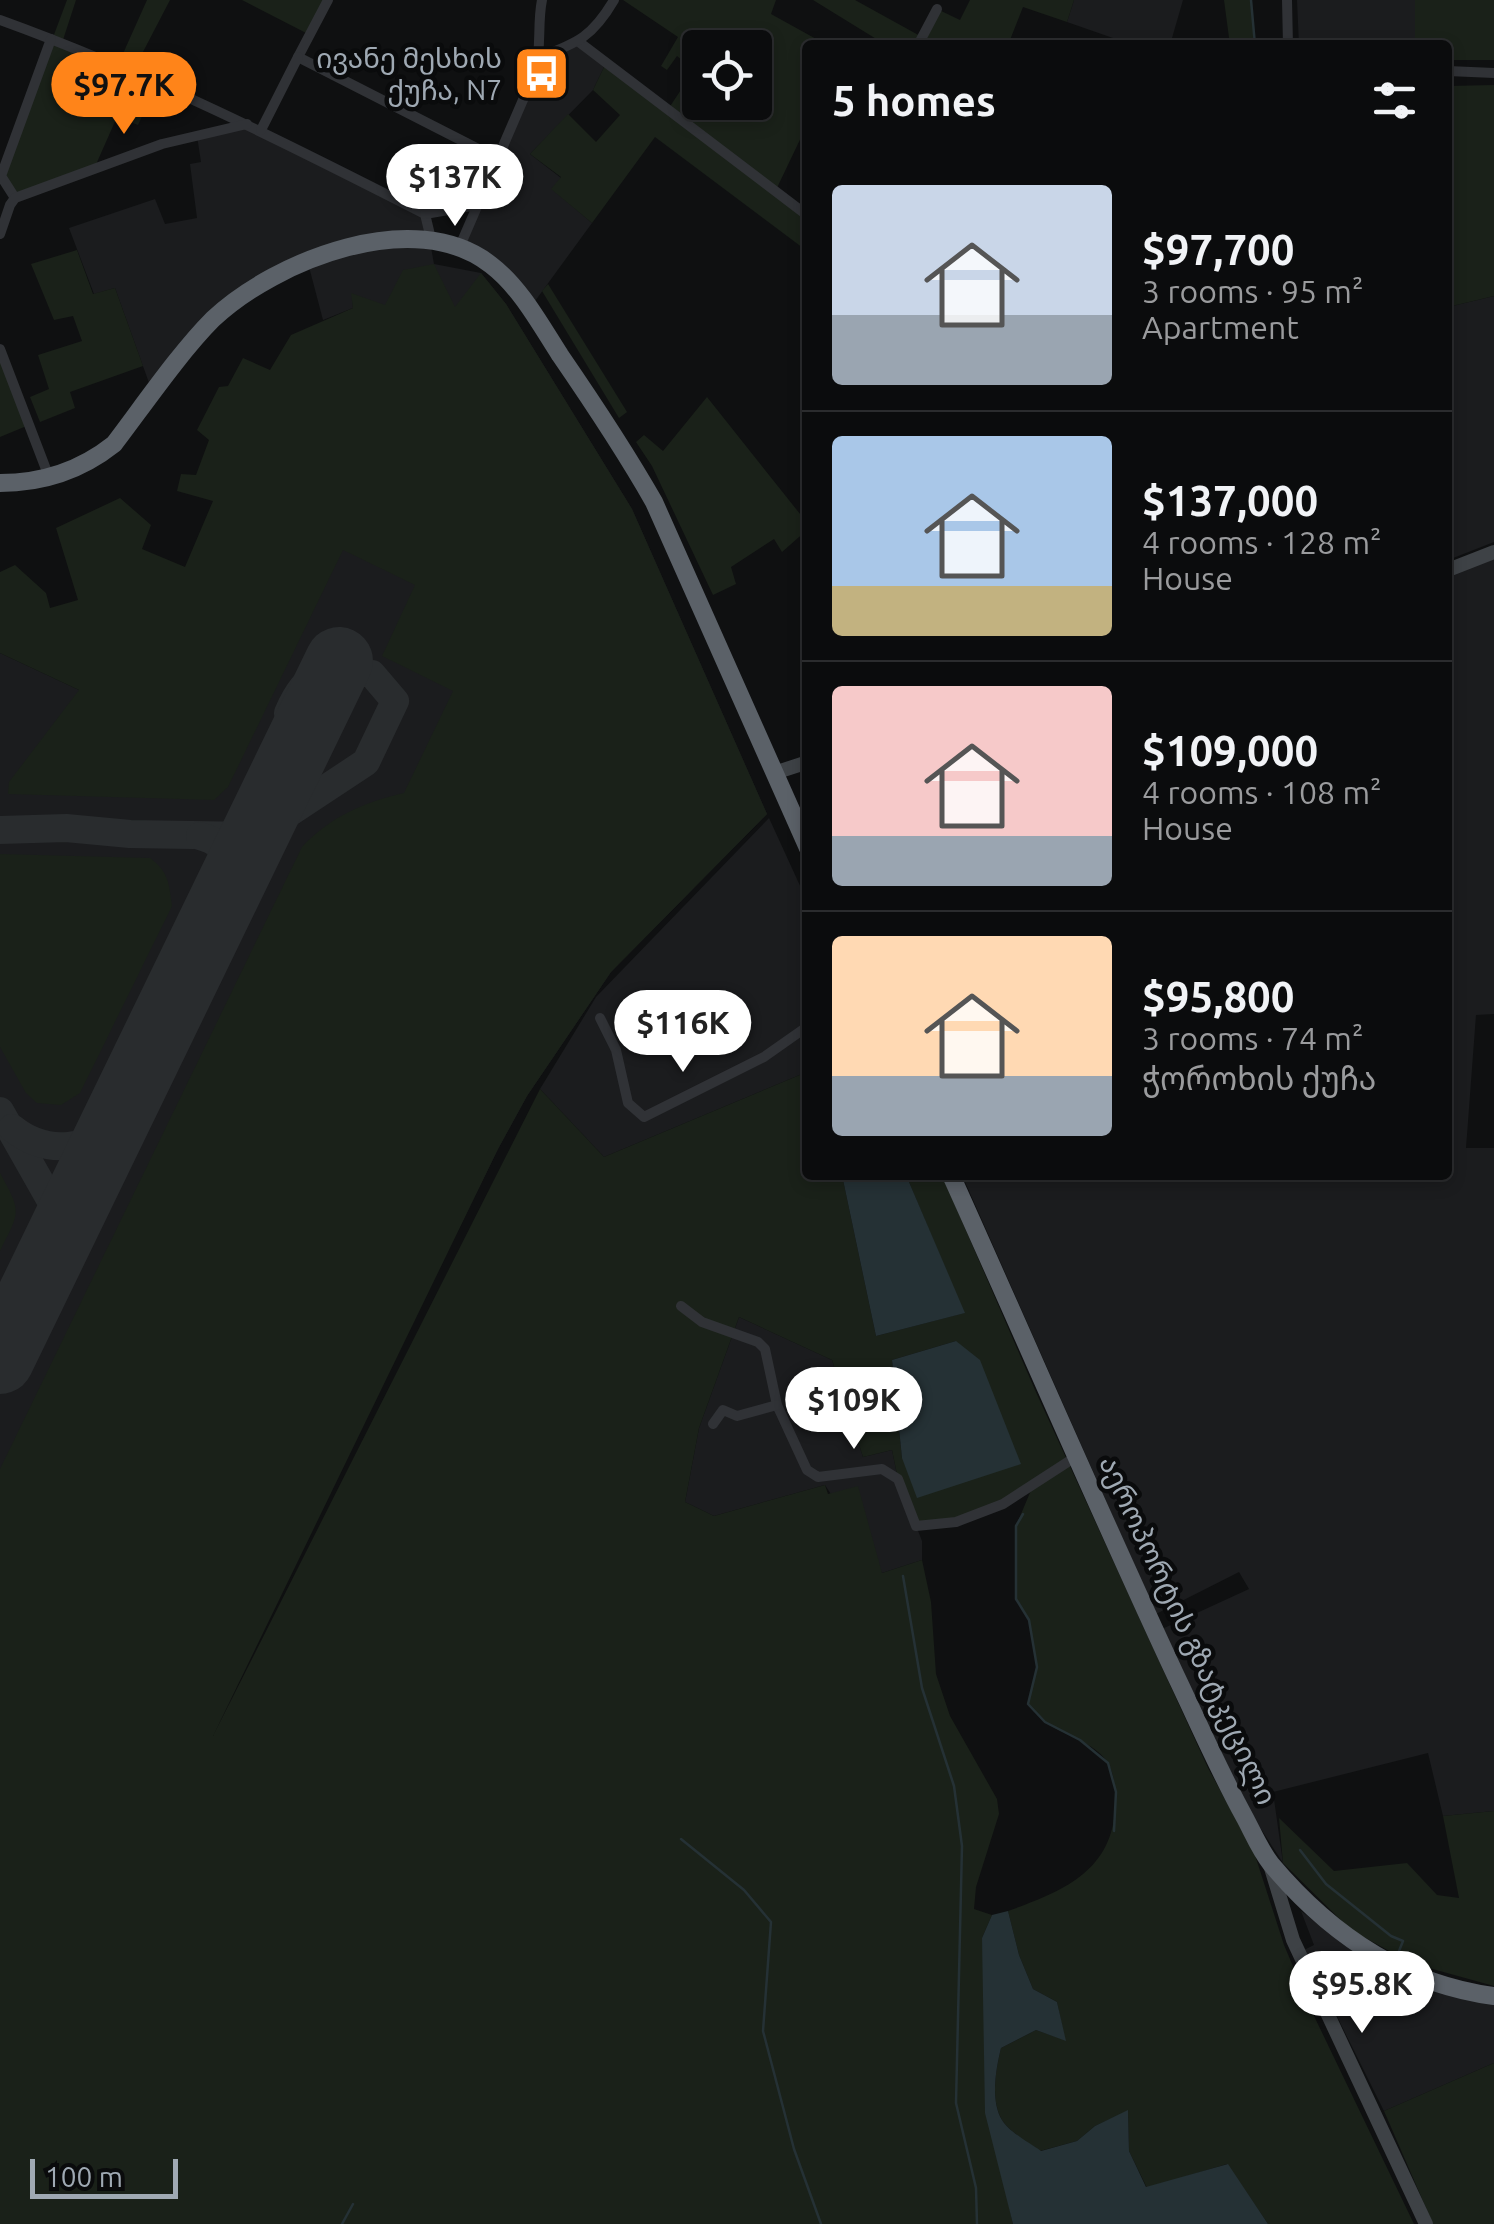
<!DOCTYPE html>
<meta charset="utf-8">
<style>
:root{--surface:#0b0c0d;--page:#191a1b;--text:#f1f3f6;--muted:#9a9b9d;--line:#2b2c2e;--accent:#ff8419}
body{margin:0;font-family:Ubuntu,"Noto Sans Georgian",sans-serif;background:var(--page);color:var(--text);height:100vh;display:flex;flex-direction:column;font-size:38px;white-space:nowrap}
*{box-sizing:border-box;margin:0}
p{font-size:32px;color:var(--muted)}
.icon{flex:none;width:55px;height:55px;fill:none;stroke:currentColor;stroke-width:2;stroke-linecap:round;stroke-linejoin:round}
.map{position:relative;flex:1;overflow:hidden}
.side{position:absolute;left:802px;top:40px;width:650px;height:1140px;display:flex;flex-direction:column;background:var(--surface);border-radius:10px;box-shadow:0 5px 15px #0003,0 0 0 2px var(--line)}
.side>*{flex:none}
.fabs{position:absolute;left:682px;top:30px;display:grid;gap:20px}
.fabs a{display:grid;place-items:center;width:90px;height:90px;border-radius:10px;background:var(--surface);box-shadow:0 5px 15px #0003,0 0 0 2px var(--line);font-size:50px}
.scale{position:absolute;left:30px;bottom:25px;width:148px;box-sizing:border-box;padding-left:10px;border:5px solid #9fa9b3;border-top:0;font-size:28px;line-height:35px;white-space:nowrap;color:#9fa9b3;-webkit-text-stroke:8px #0a0b0c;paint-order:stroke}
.price{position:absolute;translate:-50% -85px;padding:0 22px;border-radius:35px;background:#fff;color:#222;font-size:32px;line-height:65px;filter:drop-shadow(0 2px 5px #0008)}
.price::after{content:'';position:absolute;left:50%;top:60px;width:30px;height:22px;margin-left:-15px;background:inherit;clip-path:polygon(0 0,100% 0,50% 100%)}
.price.selected{background:var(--accent);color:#111}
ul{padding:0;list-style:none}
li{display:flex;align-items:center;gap:30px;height:250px;padding:0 30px}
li+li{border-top:2px solid var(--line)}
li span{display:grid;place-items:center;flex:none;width:280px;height:200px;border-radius:10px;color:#555}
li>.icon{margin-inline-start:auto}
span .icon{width:120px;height:120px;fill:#fffc;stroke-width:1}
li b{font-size:42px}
h2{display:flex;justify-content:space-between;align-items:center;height:120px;padding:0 30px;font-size:42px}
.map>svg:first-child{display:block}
</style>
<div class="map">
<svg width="1494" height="2224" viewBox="0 0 1494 2224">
<rect width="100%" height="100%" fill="#0f1011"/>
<g fill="#1b1c1e">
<polygon points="1074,0 1183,0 1170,45 1133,45 1067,22"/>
<polygon points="1297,0 1415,0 1415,45 1299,45"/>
<polygon points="579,42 606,63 593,90 530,154 561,178 552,189 592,223 530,308 460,246 540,57"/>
<polygon points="247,124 425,214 434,264 481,273 506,304 632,509 767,814 611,972 527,1096 498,1149 0,2162 0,653 79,690 154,652 385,306 352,294 353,308 323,320 308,263 240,297 153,394 115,288 94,294 69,228 155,199 165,224 197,218 190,164 201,162 197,136"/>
<polygon points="1494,296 1494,542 1448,560 1448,307"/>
<polygon points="1494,557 1494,1014 1476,1015 1466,1148 1494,1148 1494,1811 1443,1816 1428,1753 1273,1792 1283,1863 1237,1792 1162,1629 1249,1589 1239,1572 1156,1614 962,1175 1448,1175 1448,572"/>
<polygon points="769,818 807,901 807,1072 604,1157 540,1089 596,997"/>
<polygon points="739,1317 832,1360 863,1457 892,1450 898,1479 922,1541 922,1560 882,1573 825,1485 714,1516 685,1502 699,1428"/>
<polygon points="1301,1911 1350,1948 1399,1977 1435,1991 1494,2004 1494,2063 1384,2111 1304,1950 1314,1945"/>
</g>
<g fill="#1a2119" fill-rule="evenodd">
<polygon points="67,0 76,0 62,43 117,67 147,0 170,0 132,73 157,85 138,125 117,117 94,169 15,198 1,176"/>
<polygon points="242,0 327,0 310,35"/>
<path d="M623 0H776L771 14 827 45H808L807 125 775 192 807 216V251L655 137 592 223 551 189 561 177 530 154 568 114 596 142 620 115 593 90 606 63 667 111 694 70 677 56 667 70 661 66 678 37ZM700 48H755V102H700Z"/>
<polygon points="813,0 855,0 922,37 937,9 960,20 970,0 1074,0 1067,22 1023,7 1008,45 945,45 923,37 918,45 886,45"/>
<polygon points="1224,0 1251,0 1255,45 1230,45"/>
<polygon points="1415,0 1494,0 1494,60 1448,60 1448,45 1415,45"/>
<polygon points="1494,85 1494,296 1448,307 1448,86"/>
<polygon points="424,148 476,170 465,198 412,176"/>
<polygon points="77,250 93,294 115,288 143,366 70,392 75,408 40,422 30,397 49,389 38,355 82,341 73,316 54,320 31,264"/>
<path d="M434 264 455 307 481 273 506 304 632 509 767 814 611 972 527 1096 498 1149 213 1736 540 1089 604 1157 807 1072 808 1175H842L876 1336 964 1313 906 1175H942L1035 1390 1208 1768 1254 1852 1284 1945 1315 2018 1414 2224H1268L1227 2164 1147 2188 1129 2151 1128 2111 1095 2126 1077 2141 1040 2151C1030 2143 1009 2132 1002 2120 990 2099 996 2069 1001 2048L1036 2030 1065 2040 1057 2002 1033 1989 1019 1955 1008 1911C1061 1892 1112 1872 1115 1808 1116 1794 1115 1775 1108 1763 1094 1741 1063 1736 1044 1721 1038 1716 1033 1710 1028 1704L1037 1667 1029 1620 1016 1599V1526L1034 1483C994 1510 964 1521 916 1526L898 1479 892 1450 863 1457 832 1360 739 1317 699 1428 685 1502 714 1516 825 1485 828 1494 858 1486 882 1573 922 1560 931 1602 936 1674 950 1716 997 1799 999 1814 976 1887 974 1909 992 1915 982 1938 1001 2170 1013 2224H0V1469L302 847C330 817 364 802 404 793L453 691 382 656 415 585 343 550 228 787 214 800 8 794 9 782 79 690 0 653V572L15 565 46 593 50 608 78 600 56 528 120 498 151 525 142 549 185 567 213 501 177 491 181 474 196 475 209 440 197 430 219 387 228 386 243 358 270 370 291 335 353 308 351 293 385 305 403 270ZM956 1341 902 1458 892 1360Z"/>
<polygon points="548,284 627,412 619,418 542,291"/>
<polygon points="0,349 29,425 0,437"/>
<polygon points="707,397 808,524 807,530 782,552 774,539 731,567 736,584 713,595 652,466 636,442 644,435 663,451"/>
<path d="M0 854 150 858C169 872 169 884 172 906L80 1093 61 1105 37 1103 26 1093 0 1047Z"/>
<path d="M0 1173C22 1213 20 1211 0 1251Z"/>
<polygon points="1494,1811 1494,1986 1411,1963 1351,1930 1283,1863 1279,1818 1334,1871 1407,1863 1437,1895 1459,1898 1443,1816"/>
<polygon points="1494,2063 1494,2224 1433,2224 1384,2111"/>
</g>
<g fill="#253135">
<polygon points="842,1175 906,1175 965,1313 876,1336"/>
<polygon points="956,1341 980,1360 1021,1464 917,1498 902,1458 892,1360"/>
<path d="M1008 1911 1019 1955 1033 1989 1057 2002 1066 2041 1036 2030 1001 2048C996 2069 990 2100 1002 2120 1009 2132 1030 2143 1041 2151L1077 2141 1095 2126 1128 2110 1129 2151 1146 2187 1228 2164 1268 2224H1013L985 2113 982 1938 992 1915Z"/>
</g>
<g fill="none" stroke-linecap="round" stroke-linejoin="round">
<g stroke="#253135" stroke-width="2.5">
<polyline points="1251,0 1255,45"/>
<polyline points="1023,1514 1016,1526 1016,1599 1029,1620 1037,1667 1028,1704 1045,1722 1080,1740 1108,1763 1116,1792 1114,1831"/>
<polyline points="903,1576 922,1688 954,1786 962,1846 956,2103 976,2188 977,2224"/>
<polyline points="681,1839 744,1890 771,1922 763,2031 794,2149 821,2224"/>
<polyline points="1300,1850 1326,1884 1391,1936 1403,1941 1399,1951"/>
<polyline points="342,2224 353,2204"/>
</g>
<g stroke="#292c2e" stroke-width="28">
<path d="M0 830 66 828 130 834 254 836 366 762 395 701 372 674C327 666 307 669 288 713L295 751"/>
<path d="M200 836C242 848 233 877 220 907"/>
<polyline points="0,1111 51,1201 54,1243 43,1272"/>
<path d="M12 1128C47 1156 93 1152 119 1115"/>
</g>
<polyline stroke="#292c2e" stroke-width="68" points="0,1360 339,661"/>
<g stroke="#303236" stroke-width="10">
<polyline points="328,0 298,57 496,158"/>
<polyline points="1287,0 1288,45"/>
<path d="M0 20C147 73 286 143 425 214L431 239"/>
<polyline points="579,42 808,216"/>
<polyline points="918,45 937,9"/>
<path d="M540 57C578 43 593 36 614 0"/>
<polyline points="1448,71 1494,73"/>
<polyline points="261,130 298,57"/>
<polyline points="15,198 1,176 51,39"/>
<polyline points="425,214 477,205"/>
<polyline points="0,234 10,205 15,198 162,144 247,124"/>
<path d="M460 246 535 72C542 48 537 24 542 0"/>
<polyline points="0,349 49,477"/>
<polyline points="600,1018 616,1050 628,1103 644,1117 764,1057 808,1026"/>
<polyline points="681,1306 702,1322 758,1342 765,1349 777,1405 807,1470 818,1477 882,1469 898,1479 916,1526 956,1522 1003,1504 1077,1456"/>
<polyline points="713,1424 723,1410 737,1416 777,1405"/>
</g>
<g stroke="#3e4246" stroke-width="14">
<polyline points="1448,570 1494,552"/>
<polyline points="774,773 808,762"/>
<polyline points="1271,1868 1293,1940 1426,2224"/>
</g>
<g stroke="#5b6168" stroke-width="18">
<path d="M0 483C43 483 80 471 114 444 143 406 180 352 213 319 276 260 415 205 491 265 520 287 540 324 560 355 593 403 625 451 654 502L808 848"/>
<path d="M951 1175C1026 1341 1098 1509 1175 1674 1198 1722 1219 1771 1245 1818 1253 1833 1260 1850 1271 1864 1329 1933 1403 1984 1494 1996"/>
</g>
</g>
<defs>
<symbol id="bus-square" viewBox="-11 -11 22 22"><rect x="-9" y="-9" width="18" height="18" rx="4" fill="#ff8419" stroke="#0a0b0c"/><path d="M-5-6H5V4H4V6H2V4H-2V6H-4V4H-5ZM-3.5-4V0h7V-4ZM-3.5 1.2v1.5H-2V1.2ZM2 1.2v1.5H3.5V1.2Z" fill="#fff"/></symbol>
</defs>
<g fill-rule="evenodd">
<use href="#bus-square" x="510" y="42" width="63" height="63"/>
</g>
<g text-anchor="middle" stroke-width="9" stroke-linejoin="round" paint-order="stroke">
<g font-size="28" fill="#9fa9b3" stroke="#0a0b0c" text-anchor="end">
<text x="502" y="68">ივანე მესხის<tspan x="502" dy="32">ქუჩა, N7</tspan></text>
</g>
<g font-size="28" fill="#9fa9b3" stroke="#0a0b0c">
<text transform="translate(1188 1630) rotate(65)" y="10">აეროპორტის გზატკეცილი</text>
</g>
</g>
</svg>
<div class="fabs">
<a><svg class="icon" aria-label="locate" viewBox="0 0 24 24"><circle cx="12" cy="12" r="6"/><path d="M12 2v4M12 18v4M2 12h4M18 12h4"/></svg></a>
</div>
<div class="scale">100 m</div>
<b class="price selected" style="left:124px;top:137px">$97.7K</b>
<b class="price" style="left:455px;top:229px">$137K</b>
<b class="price" style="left:683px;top:1075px">$116K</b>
<b class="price" style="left:854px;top:1452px">$109K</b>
<b class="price" style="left:1362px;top:2036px">$95.8K</b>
<section class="side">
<h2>5 homes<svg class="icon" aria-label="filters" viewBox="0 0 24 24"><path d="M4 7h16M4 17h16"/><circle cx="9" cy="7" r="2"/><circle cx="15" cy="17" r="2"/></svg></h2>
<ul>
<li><span style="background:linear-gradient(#c9d6e8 65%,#9aa5b1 0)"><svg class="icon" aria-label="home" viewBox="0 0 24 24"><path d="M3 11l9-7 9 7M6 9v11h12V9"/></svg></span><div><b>$97,700</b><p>3 rooms · 95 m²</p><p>Apartment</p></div></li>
<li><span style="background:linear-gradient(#a9c7e8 75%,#c2b280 0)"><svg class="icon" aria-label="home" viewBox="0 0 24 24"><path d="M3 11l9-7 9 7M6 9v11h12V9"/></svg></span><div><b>$137,000</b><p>4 rooms · 128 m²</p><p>House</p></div></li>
<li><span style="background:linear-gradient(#f6c9c9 75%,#9aa5b1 0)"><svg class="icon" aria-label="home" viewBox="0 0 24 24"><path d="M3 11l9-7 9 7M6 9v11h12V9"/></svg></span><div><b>$109,000</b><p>4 rooms · 108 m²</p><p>House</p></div></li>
<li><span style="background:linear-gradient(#ffd9b3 70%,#9aa5b1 0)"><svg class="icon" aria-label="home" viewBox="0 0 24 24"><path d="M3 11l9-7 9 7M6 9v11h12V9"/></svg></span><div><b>$95,800</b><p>3 rooms · 74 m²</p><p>ჭოროხის ქუჩა</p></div></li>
</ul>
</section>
</div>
